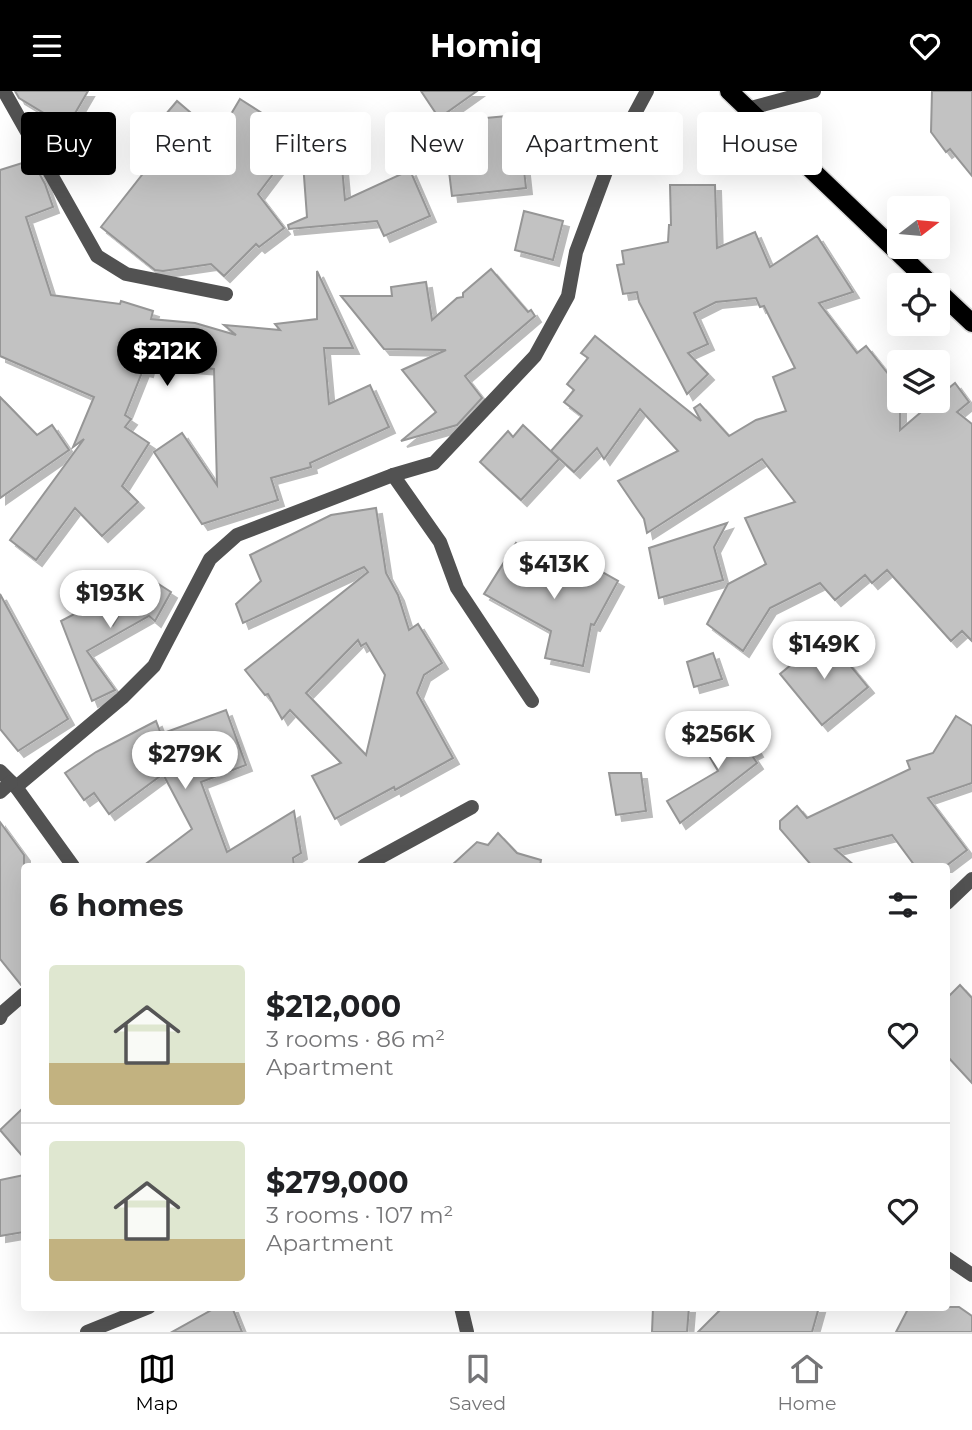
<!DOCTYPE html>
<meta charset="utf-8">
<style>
:root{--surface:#fff;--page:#f2f2f2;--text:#202124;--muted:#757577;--line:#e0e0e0;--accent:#000}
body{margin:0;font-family:Montserrat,sans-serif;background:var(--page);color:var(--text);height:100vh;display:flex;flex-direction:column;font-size:26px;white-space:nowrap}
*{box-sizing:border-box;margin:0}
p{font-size:23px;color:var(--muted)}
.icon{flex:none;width:38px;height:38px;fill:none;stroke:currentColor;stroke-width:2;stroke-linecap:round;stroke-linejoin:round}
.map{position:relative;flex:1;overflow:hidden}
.sheet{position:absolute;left:21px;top:772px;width:929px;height:448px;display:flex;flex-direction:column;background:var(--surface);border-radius:7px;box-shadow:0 7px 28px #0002}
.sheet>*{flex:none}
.hud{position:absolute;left:21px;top:21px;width:931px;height:63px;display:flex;gap:14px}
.needle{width:46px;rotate:74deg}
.buttons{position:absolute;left:887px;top:105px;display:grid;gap:14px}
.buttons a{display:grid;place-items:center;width:63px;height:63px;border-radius:7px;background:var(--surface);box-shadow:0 7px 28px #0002;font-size:35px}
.price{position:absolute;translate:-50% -60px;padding:0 16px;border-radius:24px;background:#fff;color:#222;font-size:23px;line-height:46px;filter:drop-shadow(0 2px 4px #0008)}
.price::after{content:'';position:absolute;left:50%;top:42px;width:21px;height:16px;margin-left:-10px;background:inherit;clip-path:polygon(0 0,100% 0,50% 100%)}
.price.selected{background:var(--accent);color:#fff}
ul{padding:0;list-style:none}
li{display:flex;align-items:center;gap:21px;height:175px;padding:0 28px}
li+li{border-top:2px solid var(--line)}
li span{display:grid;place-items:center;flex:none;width:196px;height:140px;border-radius:7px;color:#555}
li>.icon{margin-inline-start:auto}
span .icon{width:84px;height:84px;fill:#fffc;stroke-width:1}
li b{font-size:30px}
h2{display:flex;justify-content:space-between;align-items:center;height:84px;padding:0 28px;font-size:30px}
.tag{padding:0 24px;border-radius:7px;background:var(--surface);box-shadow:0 7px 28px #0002;font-size:24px;line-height:63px}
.tag.selected{background:var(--accent);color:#fff}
header{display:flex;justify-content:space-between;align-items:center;height:91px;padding:0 28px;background:var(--accent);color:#fff;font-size:32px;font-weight:700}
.tabs{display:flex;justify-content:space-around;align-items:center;height:98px;border-top:2px solid var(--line);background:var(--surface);font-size:19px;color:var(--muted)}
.tabs a{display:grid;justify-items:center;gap:4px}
.tabs .selected{color:var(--accent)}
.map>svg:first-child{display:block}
</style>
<header><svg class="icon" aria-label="menu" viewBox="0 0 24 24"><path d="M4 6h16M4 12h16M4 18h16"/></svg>Homiq<svg class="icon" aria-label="heart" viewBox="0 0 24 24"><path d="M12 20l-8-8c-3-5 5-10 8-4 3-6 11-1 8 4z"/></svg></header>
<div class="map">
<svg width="972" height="1241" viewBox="0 0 972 1241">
<defs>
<filter id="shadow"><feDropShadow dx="6" dy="6" stdDeviation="0" flood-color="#0004"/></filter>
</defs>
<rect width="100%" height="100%" fill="#fff"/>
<g fill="#c2c2c2" stroke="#969696" stroke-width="2" fill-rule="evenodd" filter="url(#shadow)">
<polygon points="15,0 88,0 67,36 19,7"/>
<polygon points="421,0 477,0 439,27"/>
<polygon points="932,0 972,0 972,85 950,58 946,61 931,41"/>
<polygon points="240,8 268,26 265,30 295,54 258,103 284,137 259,156 256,153 224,185 211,173 163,180 155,179 101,136 156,66 138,56 177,10 218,45"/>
<polygon points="518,24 526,97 452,105 443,31"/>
<polygon points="340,54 345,109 410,79 430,125 384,145 377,130 289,138 288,134 307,126 302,58"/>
<polygon points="32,69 45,93 53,116 26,126 51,204 120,213 121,210 153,220 151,228 195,232 236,244 224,234 280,239 275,233 317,228 317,180 353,257 324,257 329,313 370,294 389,336 310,372 311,376 271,387 278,409 202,433 154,361 182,342 217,394 214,278 149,273 147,280 143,279 125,324 131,328 125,336 149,352 122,395 138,411 102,445 75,417 36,469 10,449 84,348 73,356 94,306 0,265 0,79"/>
<polygon points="670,94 715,94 717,157 755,141 770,176 817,145 853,201 819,212 857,262 866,255 900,298 900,339 934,310 938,310 938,306 955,292 969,311 957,321 972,333 972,550 962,540 951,550 887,479 872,492 865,484 835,509 820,492 770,517 743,560 707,533 728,493 766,473 745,427 795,411 762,368 647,442 644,428 618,390 678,360 640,318 604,368 597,357 574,381 551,360 582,325 564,311 574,299 567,293 588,267 581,262 595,245 701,330 694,317 700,313 729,345 756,329 786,320 773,286 795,277 764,215 760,216 756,207 716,211 694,222 708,253 688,262 708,283 687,303 639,211 637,201 623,203 617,174 624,173 622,160 668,151 669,134 671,134"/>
<polygon points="524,120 563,130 553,169 515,159"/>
<polygon points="491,178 528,221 531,219 535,225 465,285 482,307 457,334 401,350 436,321 402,279 446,259 384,258 341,205 392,205 391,196 426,191 432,229 457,207 463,206 463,202"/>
<polygon points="0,306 37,344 52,334 69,359 0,407"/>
<polygon points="523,334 559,368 521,409 480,371 508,340 513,346"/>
<path d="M376 417 386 482 398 504 409 539 418 533 442 572 424 584 417 602 453 667 395 699 394 696 335 728 312 685 341 672 290 619 282 628 268 603 265 604 245 579 368 481 364 476 243 532 236 513 261 490 250 464 331 424ZM358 549 361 555 366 552 385 584 366 664 306 602Z"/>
<polygon points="727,432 714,456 723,489 659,507 649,457"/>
<polygon points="516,452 568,490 579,468 618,490 594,534 591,533 583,575 545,567 551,540 484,503"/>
<polygon points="143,483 171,501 155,530 149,525 87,560 115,599 92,610 61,530 99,510 113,534"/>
<polygon points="0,503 68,628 18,660 0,638"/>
<polygon points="826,545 868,596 822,634 780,583"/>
<polygon points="713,562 722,588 694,596 687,571"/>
<polygon points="226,619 246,674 201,691 227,761 294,720 301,762 293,767 294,775 143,775 192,738 163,683 109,723 94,702 84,709 65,682 96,661 156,630 161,643"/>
<polygon points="956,625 972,635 972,692 928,707 967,759 946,775 915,775 892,744 835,758 855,775 812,775 780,738 780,730 797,715 807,727 910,678 907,670 933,662"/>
<polygon points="741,632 757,660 751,663 757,672 680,732 667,710 718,680 703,654"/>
<polygon points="609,682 641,682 646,720 616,724"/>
<polygon points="0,731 24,764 24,894 21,894 0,868"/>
<polygon points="498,742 517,762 541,769 540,775 451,775 477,751 488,754"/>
<polygon points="960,894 972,907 972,992 947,965 947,907"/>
<polygon points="24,1016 24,1067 0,1039"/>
<polygon points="24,1084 24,1141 0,1145 0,1089"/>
<polygon points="217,1216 232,1216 242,1241 172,1241"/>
<polygon points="653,1216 689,1216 687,1241 652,1241"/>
<polygon points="723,1216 819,1216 812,1241 698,1241"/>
<polygon points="909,1216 959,1216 972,1225 972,1241 896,1241"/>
</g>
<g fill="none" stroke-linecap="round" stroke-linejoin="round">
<defs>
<g id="primary">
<polyline points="729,0 932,194"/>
<polyline points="938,200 972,232"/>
</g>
</defs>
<use href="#primary" stroke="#dbdbdb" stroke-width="21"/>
<g stroke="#525252" stroke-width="14">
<polyline points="4,0 97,165 126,183 226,203"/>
<polyline points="747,18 814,0"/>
<polyline points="393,384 440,451 457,497 532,610"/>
<polyline points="0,680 16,696 73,775"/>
<polyline points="16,696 122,607 154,575 210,468 237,444 393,384 434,372 535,265 568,205 576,161 611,67 647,0"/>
<polyline points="0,701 11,691"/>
<polyline points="364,775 472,716"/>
<polyline points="947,812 972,788"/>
<polyline points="0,927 2,922 24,903"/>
<polyline points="947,1167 972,1184"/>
<polyline points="461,1216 467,1241"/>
<polyline points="87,1241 149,1216"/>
</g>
<use href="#primary" stroke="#000" stroke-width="18"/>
</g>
</svg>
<div class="buttons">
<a><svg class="needle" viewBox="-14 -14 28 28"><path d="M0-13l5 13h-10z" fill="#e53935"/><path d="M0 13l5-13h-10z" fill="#757577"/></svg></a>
<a><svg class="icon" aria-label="locate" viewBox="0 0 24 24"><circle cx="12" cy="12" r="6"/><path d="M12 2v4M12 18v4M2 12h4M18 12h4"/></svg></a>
<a><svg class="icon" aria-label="layers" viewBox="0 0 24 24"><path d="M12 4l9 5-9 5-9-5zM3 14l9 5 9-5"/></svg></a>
</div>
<b class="price selected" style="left:167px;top:297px">$212K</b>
<b class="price" style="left:554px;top:510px">$413K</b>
<b class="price" style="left:110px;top:539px">$193K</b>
<b class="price" style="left:824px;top:590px">$149K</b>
<b class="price" style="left:718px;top:680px">$256K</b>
<b class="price" style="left:185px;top:700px">$279K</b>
<div class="hud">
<a class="tag selected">Buy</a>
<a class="tag">Rent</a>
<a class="tag">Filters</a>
<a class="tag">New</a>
<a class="tag">Apartment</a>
<a class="tag">House</a>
</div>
<section class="sheet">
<h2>6 homes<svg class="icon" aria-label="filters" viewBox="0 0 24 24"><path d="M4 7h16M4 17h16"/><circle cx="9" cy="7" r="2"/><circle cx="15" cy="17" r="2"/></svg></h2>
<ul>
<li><span style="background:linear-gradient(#dfe7d0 70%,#c2b280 0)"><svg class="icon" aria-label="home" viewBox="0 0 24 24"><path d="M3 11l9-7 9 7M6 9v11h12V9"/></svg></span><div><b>$212,000</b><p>3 rooms · 86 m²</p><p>Apartment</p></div><svg class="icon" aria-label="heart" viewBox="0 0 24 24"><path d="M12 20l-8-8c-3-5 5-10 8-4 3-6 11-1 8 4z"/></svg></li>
<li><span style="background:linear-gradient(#dfe7d0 70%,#c2b280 0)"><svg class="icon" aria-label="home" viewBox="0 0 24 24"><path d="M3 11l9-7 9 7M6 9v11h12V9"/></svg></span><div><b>$279,000</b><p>3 rooms · 107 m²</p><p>Apartment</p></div><svg class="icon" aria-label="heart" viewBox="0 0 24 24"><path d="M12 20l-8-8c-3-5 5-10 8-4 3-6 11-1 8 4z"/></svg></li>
</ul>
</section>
</div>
<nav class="tabs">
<a class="selected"><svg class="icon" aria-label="map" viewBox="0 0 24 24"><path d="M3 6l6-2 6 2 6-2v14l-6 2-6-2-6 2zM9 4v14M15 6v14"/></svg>Map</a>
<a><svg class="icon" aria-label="saved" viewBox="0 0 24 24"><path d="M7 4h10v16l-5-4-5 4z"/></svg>Saved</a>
<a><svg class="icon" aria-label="home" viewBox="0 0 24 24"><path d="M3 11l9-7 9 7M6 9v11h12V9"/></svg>Home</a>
</nav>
